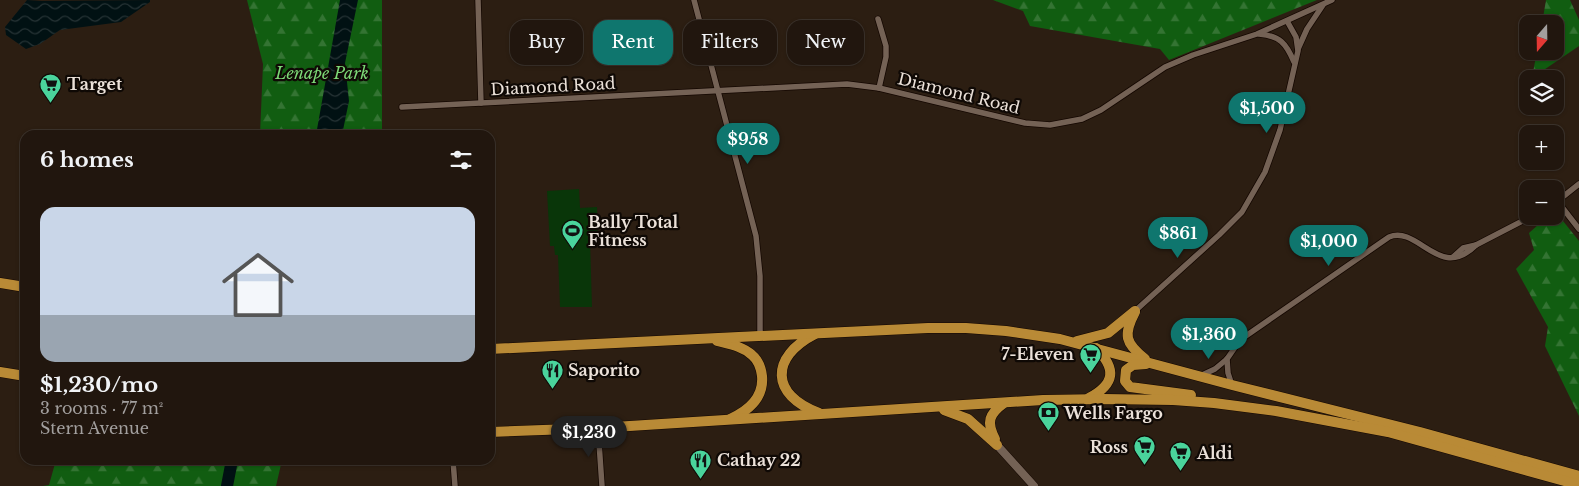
<!DOCTYPE html>
<meta charset="utf-8">
<style>
:root{--surface:#21160e;--page:#2d231c;--text:#f1f3f6;--muted:#a29f9e;--line:#3e352e;--accent:#0f766e}
body{margin:0;font-family:"Libre Baskerville",serif;background:var(--page);color:var(--text);height:100vh;display:flex;flex-direction:column;font-size:19px;white-space:nowrap}
*{box-sizing:border-box;margin:0}
p{font-size:16px;color:var(--muted)}
.icon{flex:none;width:28px;height:28px;fill:none;stroke:currentColor;stroke-width:2;stroke-linecap:round;stroke-linejoin:round}
.map{position:relative;flex:1;overflow:hidden}
.side{position:absolute;left:20px;top:130px;width:475px;height:335px;display:flex;flex-direction:column;background:var(--surface);border-radius:15px;box-shadow:0 1px 4px #0004,0 0 0 1px var(--line)}
.side>*{flex:none}
.hud{position:absolute;left:510px;top:20px;width:475px;height:45px;display:flex;gap:10px}
.needle{width:32px;rotate:200deg}
.fabs{position:absolute;left:1519px;top:15px;display:grid;gap:10px}
.fabs a{display:grid;place-items:center;width:45px;height:45px;border-radius:10px;background:var(--surface);box-shadow:0 1px 4px #0004,0 0 0 1px var(--line);font-size:25px}
.price{position:absolute;translate:-50% -42px;padding:0 11px;border-radius:18px;background:var(--accent);color:#fff;font-size:16px;line-height:32px;filter:drop-shadow(0 1px 2px #0008)}
.price::after{content:'';position:absolute;left:50%;top:30px;width:15px;height:11px;margin-left:-8px;background:inherit;clip-path:polygon(0 0,100% 0,50% 100%)}
.price.selected{background:#222;color:#fff}
ul{padding:0;list-style:none}
li{display:grid;align-content:center;gap:10px;height:265px;padding:0 20px}
li span{display:grid;place-items:center;height:155px;border-radius:15px;color:#555}
li>.icon{margin-inline-start:auto}
span .icon{width:90px;height:90px;fill:#fffc;stroke-width:1}
li b{font-size:21px}
h2{display:flex;justify-content:space-between;align-items:center;height:60px;padding:0 20px;font-size:21px}
.tag{padding:0 18px;border-radius:15px;background:var(--surface);box-shadow:0 1px 4px #0004,0 0 0 1px var(--line);font-size:18px;line-height:45px}
.tag.selected{background:var(--accent);color:#fff}
.map>svg:first-child{display:block}
</style>
<div class="map">
<svg width="1579" height="486" viewBox="0 0 1579 486">
<defs>
<pattern id="forest-firs" width="22" height="20" patternUnits="userSpaceOnUse" patternTransform="scale(1.25)"><rect width="22" height="20" fill="#115d11"/><path d="M5 1l3.5 6h-7zM16 11l3.5 6h-7z" fill="#347433"/></pattern>
<pattern id="water-waves" width="16" height="10" patternUnits="userSpaceOnUse" patternTransform="scale(1.25)"><rect width="16" height="10" fill="#011113"/><path d="M0 5q4-4 8 0t8 0" fill="none" stroke="#263335"/></pattern>
</defs>
<rect width="100%" height="100%" fill="#2c1e12"/>
<polygon fill="#093609" points="579,189 580,208 597,207 598,239 590,240 592,307 560,307 558,255 555,255 554,246 550,246 547,191"/>
<g fill="url(#forest-firs)">
<polygon points="247,0 382,0 382,135 260,135 263,64"/>
<polygon points="993,0 1317,0 1169,60 1160,49 1030,26 1023,11"/>
<polygon points="1546,0 1570,0 1579,20 1579,46 1532,78 1537,51 1555,51 1555,24 1542,24"/>
<polygon points="1555,211 1579,241 1579,416 1545,346 1548,327 1516,269 1534,250 1529,233 1548,216 1555,216"/>
<polygon points="56,460 282,460 276,486 43,486 49,485"/>
</g>
<g fill="url(#water-waves)">
<polygon points="27,0 42,1 150,0 150,2 121,22 60,30 40,44 26,49 6,35 5,27"/>
<polygon points="340,0 358,0 345,63 349,101 342,135 316,135"/>
</g>
<g fill="none" stroke-linecap="round" stroke-linejoin="round">
<polyline stroke="#011113" stroke-width="12" points="227,486 232,460"/>
<defs>
<g id="minor">
<polyline points="478,0 481,103"/>
<polyline points="694,0 756,236 760,276 760,336"/>
<polyline points="878,19 886,46 886,57 879,88"/>
<path d="M1259 34C1280 36 1286 43 1294 62"/>
<polyline points="1298,49 1307,29 1323,5"/>
<polyline points="402,107 847,84 879,88 1025,123 1050,125 1082,119 1101,110 1165,67 1193,55 1257,34 1332,0"/>
<polyline points="1558,202 1579,229"/>
<polyline points="1555,203 1579,184"/>
<polyline points="1453,257 1463,248 1476,245 1532,216"/>
<polyline points="1135,311 1219,235 1242,212 1265,172 1280,130 1298,51 1296,37 1287,21"/>
<polyline points="1227,359 1228,373 1232,385"/>
<path d="M1200 376 1215 369 1227 359 1240 340 1389 237C1419 225 1439 282 1476 245"/>
<polyline points="598,428 602,486"/>
<polyline points="453,460 455,486"/>
</g>
<polyline id="tertiary" points="997,445 1034,486"/>
<g id="trunk">
<polyline points="0,283 25,287"/>
<path d="M1135 312C1123 335 1125 343 1145 359"/>
<path d="M815 334C770 357 770 395 819 413"/>
<path d="M717 341C729 344 742 346 752 355 758 360 761 368 762 376 764 398 748 411 730 419"/>
<polyline points="1077,341 1108,333 1135,311"/>
<polyline points="490,349 928,328 966,328 1006,331 1060,339 1232,385 1420,432 1579,476"/>
<polyline points="1146,364 1133,365 1126,370 1125,381 1130,387 1191,395"/>
<polyline points="0,372 25,376"/>
<path d="M1089 398C1115 384 1117 369 1096 348"/>
<polyline points="944,410 968,419 997,445"/>
<polyline points="490,432 598,428 1043,400 1104,399 1173,400 1214,403 1276,411 1388,432 1579,485"/>
<path d="M995 439C986 422 989 414 1004 403"/>
</g>
</defs>
<use href="#minor" stroke="#140701" stroke-width="7"/>
<use href="#tertiary" stroke="#140701" stroke-width="9"/>
<use href="#trunk" stroke="#140701" stroke-width="11"/>
<use href="#minor" stroke="#746255" stroke-width="5.5"/>
<use href="#tertiary" stroke="#746255" stroke-width="8"/>
<use href="#trunk" stroke="#b98a36" stroke-width="10"/>
</g>
<defs>
<symbol id="supermarket-pin" viewBox="-11 -11 22 30"><path d="M0 17L-7.5 6A9.5 9.5 0 1 1 7.5 6Z" fill="#4ad49c" stroke="#0f0905"/><path d="M-6-5.5h2.5l.6 2H6L4.5 2H-2.5L-4.4-4H-6ZM-1.5 3.2a1.3 1.3 0 1 0 .1 0ZM3 3.2a1.3 1.3 0 1 0 .1 0Z" fill="#111"/></symbol>
<symbol id="stadium-pin" viewBox="-11 -11 22 30"><path d="M0 17L-7.5 6A9.5 9.5 0 1 1 7.5 6Z" fill="#4ad49c" stroke="#0f0905"/><path d="M0-5a6.5 5 0 1 0 0 10a6.5 5 0 1 0 0-10ZM-3.5-1.8h7v3.6h-7Z" fill="#111"/></symbol>
<symbol id="restaurant-pin" viewBox="-11 -11 22 30"><path d="M0 17L-7.5 6A9.5 9.5 0 1 1 7.5 6Z" fill="#4ad49c" stroke="#0f0905"/><path d="M-5-6h1v4h1v-4h1v4h1v-4h1v5L-1.5 .5V6h-2V.5L-5-1ZM5-6V6H3V1.5H1.5Q1.5-4 5-6Z" fill="#111"/></symbol>
<symbol id="bank-pin" viewBox="-11 -11 22 30"><path d="M0 17L-7.5 6A9.5 9.5 0 1 1 7.5 6Z" fill="#4ad49c" stroke="#0f0905"/><path d="M-6-4H6V4H-6ZM0-2.3a2.3 2.3 0 1 0 0 4.6a2.3 2.3 0 1 0 0-4.6Z" fill="#111"/></symbol>
</defs>
<g fill-rule="evenodd">
<use href="#supermarket-pin" x="38" y="72" width="25" height="34"/>
<use href="#stadium-pin" x="560" y="218" width="25" height="34"/>
<use href="#supermarket-pin" x="1078" y="342" width="25" height="34"/>
<use href="#restaurant-pin" x="540" y="358" width="25" height="34"/>
<use href="#bank-pin" x="1036" y="400" width="25" height="34"/>
<use href="#supermarket-pin" x="1132" y="434" width="25" height="34"/>
<use href="#supermarket-pin" x="1168" y="440" width="25" height="34"/>
<use href="#restaurant-pin" x="688" y="448" width="25" height="34"/>
</g>
<g text-anchor="middle" stroke-width="4.5" stroke-linejoin="round" paint-order="stroke">
<g font-size="16" font-style="italic" fill="#7dd977" stroke="#0f0905">
<text x="322" y="79">Lenape Park</text>
</g>
<g font-size="16" font-weight="bold" fill="#ebe1d9" stroke="#0f0905" text-anchor="start">
<text x="67" y="90">Target</text>
<text x="588" y="228">Bally Total<tspan x="588" dy="18">Fitness</tspan></text>
<text x="1074" y="360" text-anchor="end">7-Eleven</text>
<text x="568" y="376">Saporito</text>
<text x="1064" y="419">Wells Fargo</text>
<text x="1128" y="453" text-anchor="end">Ross</text>
<text x="1197" y="459">Aldi</text>
<text x="717" y="466">Cathay 22</text>
</g>
<g font-size="16" fill="#ebe1d9" stroke="#0f0905">
<text transform="translate(553 86) rotate(-3)" y="6">Diamond Road</text>
<text transform="translate(959 93) rotate(14)" y="6">Diamond Road</text>
</g>
</g>
</svg>
<div class="fabs">
<a><svg class="needle" viewBox="-14 -14 28 28"><path d="M0-13l5 13h-10z" fill="#e53935"/><path d="M0 13l5-13h-10z" fill="#a29f9e"/></svg></a>
<a><svg class="icon" aria-label="layers" viewBox="0 0 24 24"><path d="M12 4l9 5-9 5-9-5zM3 14l9 5 9-5"/></svg></a>
<a>+</a>
<a>−</a>
</div>
<b class="price" style="left:1267px;top:134px">$1,500</b>
<b class="price" style="left:748px;top:165px">$958</b>
<b class="price" style="left:1178px;top:259px">$861</b>
<b class="price" style="left:1329px;top:267px">$1,000</b>
<b class="price" style="left:1209px;top:360px">$1,360</b>
<b class="price selected" style="left:589px;top:458px">$1,230</b>
<div class="hud">
<a class="tag">Buy</a>
<a class="tag selected">Rent</a>
<a class="tag">Filters</a>
<a class="tag">New</a>
</div>
<section class="side">
<h2>6 homes<svg class="icon" aria-label="filters" viewBox="0 0 24 24"><path d="M4 7h16M4 17h16"/><circle cx="9" cy="7" r="2"/><circle cx="15" cy="17" r="2"/></svg></h2>
<ul>
<li><span style="background:linear-gradient(#c9d6e8 70%,#9aa5b1 0)"><svg class="icon" aria-label="home" viewBox="0 0 24 24"><path d="M3 11l9-7 9 7M6 9v11h12V9"/></svg></span><div><b>$1,230/mo</b><p>3 rooms · 77 m²</p><p>Stern Avenue</p></div></li>
</ul>
</section>
</div>
